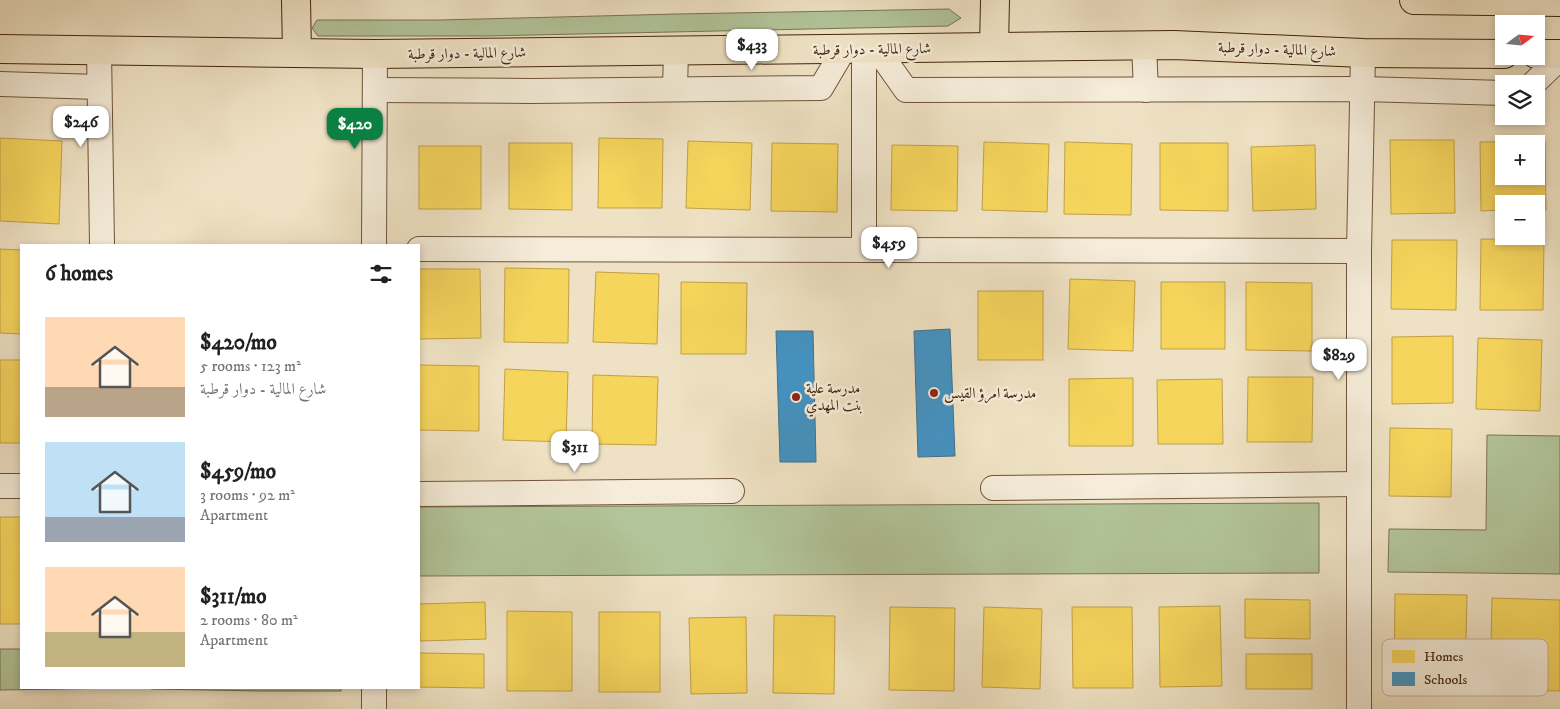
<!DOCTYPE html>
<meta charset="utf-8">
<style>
:root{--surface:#fff;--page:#f2f2f2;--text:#202124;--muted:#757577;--accent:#0b8043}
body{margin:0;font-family:"IM FELL DW Pica",Amiri,serif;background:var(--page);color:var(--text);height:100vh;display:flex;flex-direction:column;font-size:19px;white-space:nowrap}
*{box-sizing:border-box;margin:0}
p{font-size:16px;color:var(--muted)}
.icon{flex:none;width:28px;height:28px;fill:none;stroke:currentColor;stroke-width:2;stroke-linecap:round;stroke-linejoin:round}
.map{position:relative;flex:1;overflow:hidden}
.sheet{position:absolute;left:20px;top:244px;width:400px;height:445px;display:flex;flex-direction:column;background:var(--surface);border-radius:0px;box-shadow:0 2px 8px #0003}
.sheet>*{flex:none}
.needle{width:32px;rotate:74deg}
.fabs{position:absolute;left:1495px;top:15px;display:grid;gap:10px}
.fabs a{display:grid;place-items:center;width:50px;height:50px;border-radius:0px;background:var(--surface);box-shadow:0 2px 8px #0003;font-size:25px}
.price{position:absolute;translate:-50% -42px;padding:0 11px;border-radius:10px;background:#fff;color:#222;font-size:16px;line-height:32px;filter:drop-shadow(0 1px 2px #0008)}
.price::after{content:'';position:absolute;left:50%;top:30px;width:15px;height:11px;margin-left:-8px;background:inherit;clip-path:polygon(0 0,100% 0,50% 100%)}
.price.on{background:var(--accent);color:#fff}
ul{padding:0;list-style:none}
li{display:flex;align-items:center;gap:15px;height:125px;padding:0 25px}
li span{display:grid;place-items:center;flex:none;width:140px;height:100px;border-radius:0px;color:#555}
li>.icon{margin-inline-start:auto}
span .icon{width:60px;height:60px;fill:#fffc;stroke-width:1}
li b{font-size:21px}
h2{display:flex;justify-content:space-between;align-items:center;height:60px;padding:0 25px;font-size:21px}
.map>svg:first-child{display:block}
</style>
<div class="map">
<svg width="1560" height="709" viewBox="0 0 1560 709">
<rect width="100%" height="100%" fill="#efe2c4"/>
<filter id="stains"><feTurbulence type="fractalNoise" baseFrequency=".004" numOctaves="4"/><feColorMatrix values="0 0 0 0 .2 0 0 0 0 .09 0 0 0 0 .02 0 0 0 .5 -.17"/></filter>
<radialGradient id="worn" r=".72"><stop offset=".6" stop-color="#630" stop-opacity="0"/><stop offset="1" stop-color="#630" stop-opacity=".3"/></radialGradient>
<g fill="#b2c499" stroke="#7b7454">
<polygon points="949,9 961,18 948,26 487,36 318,36 312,28 317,20 440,20 677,14"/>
<polygon points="1487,435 1560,436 1560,574 1388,572 1389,529 1486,530"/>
<polygon points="1319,503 1319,573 419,576 419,507"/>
<polygon points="0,649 21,649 21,688 120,688 0,690"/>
<polygon points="151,688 341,688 341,691 262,691 151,689"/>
</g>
<g fill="#f6d55c" stroke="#c1a045" fill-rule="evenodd">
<polygon points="0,138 62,141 59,224 0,221"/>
<polygon points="599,138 663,139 662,208 598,208"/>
<polygon points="1390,140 1454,140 1455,213 1391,214"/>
<polygon points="688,141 752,143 750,210 686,208"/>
<path d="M1545 141 1546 210H1536V204H1504V210L1481 211 1480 142ZM1504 144H1536V176H1504Z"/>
<polygon points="984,142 1049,144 1047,212 982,210"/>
<polygon points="1065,142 1132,144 1131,215 1064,214"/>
<polygon points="509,143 572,143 572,210 509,209"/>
<polygon points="772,143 838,144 837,212 771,211"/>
<polygon points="1160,143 1228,143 1228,211 1160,210"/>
<polygon points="892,145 958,146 957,211 891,210"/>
<polygon points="1315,145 1316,209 1253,211 1251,147"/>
<rect x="419" y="146" width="62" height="63"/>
<polygon points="1481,239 1544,240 1543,310 1480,310"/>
<polygon points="1392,240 1457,240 1456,310 1391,309"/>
<polygon points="0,249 21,250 21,334 0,333"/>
<polygon points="505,268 569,269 568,343 504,342"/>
<polygon points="419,269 480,269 481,338 419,339"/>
<polygon points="596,272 659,274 657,344 593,342"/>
<polygon points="1070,279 1135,281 1133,351 1068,349"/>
<polygon points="681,282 747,283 746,354 681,354"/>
<rect x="1161" y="282" width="64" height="67"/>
<polygon points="1246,282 1312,283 1312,351 1246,350"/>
<rect x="978" y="291" width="65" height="69"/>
<polygon points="1453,336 1453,403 1392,404 1392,337"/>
<polygon points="1478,338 1542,340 1540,411 1476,409"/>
<rect x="0" y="360" width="21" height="83"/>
<polygon points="419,365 479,366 479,431 419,430"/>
<polygon points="505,369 568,372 566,442 503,440"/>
<polygon points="593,375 658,377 656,445 592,444"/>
<polygon points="1248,377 1313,377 1312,442 1247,442"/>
<polygon points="1133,378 1133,446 1069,446 1069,379"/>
<polygon points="1222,379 1223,444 1158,444 1157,380"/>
<polygon points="1390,428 1452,429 1451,497 1389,496"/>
<rect x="0" y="517" width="21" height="107"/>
<polygon points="1395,594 1467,595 1465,686 1394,685"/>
<polygon points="1492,598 1560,600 1560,691 1490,689"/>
<polygon points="1245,599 1310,600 1310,639 1245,638"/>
<polygon points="485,602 486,639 420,641 419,604"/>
<polygon points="1220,606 1222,686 1160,687 1159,607"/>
<polygon points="890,607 955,608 954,691 889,690"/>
<polygon points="984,607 1042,609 1040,689 982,687"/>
<polygon points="1072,607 1132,607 1133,688 1073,688"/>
<polygon points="507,611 572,612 572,691 507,691"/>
<rect x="599" y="612" width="61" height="80"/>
<polygon points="774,615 835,616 834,694 773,693"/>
<polygon points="746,617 747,693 691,694 689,618"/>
<polygon points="419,653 484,654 484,688 419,687"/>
<rect x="1246" y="654" width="66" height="35"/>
</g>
<g fill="#4393c3" stroke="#43718d">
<polygon points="950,329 955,456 918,457 914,331"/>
<polygon points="776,331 813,331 816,462 780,462"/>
</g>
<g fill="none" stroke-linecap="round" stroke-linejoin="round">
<defs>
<g id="minor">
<polyline points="1144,46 1146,90"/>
<polyline points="864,49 864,250"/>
<polyline points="877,49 906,90 1363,89 1504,93"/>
<polyline points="99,50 102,245"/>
<polyline points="0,84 99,87"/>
<polyline points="1533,84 1560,58"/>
<polyline points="675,89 676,51"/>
<polyline points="375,90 531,91 821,88 844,49"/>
<polyline points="374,245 375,54"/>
<polyline points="419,249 1359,251"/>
<polyline points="0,486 21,486"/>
<polyline points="993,488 1359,484"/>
<polyline points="419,494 732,491"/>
<polyline points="374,688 374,709"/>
<polyline points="1359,709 1359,251 1363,53"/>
</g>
<g id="major">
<polyline points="296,0 297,53"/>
<polyline points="1414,0 1560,2"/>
<polyline points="994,47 995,0"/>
<polyline points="0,49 375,54 1174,45 1363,53 1504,54"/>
<polyline points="1536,54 1560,54"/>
</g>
</defs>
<use href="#minor" stroke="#6f533c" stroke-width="26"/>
<use href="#major" stroke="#44230e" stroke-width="30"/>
<use href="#minor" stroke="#f5ecd9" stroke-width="24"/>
<use href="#major" stroke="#efe2c4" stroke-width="28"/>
</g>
<g fill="#8f2418" stroke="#f5ecd9" stroke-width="2">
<circle cx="934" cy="393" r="5"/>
<circle cx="796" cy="397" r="5"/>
</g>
<g text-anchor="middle" stroke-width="5" stroke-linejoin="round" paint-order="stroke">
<g font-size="15" fill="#44230e" stroke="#f5ecd9">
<text transform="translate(872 49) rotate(-1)" y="5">شارع المالية - دوار قرطبة</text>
<text transform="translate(1277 49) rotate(2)" y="5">شارع المالية - دوار قرطبة</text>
<text transform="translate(467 53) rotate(-1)" y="5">شارع المالية - دوار قرطبة</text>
</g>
<g font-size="15" fill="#44230e" stroke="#f5ecd9" text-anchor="start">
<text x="806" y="393">مدرسة علية<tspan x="806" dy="17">بنت المهدي</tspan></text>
<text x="944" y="398">مدرسة امرؤ القيس</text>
</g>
</g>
<rect x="1382" y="639" width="166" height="57" rx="8" fill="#f5ecd9" stroke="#c0b09c" stroke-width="1"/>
<rect x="1392" y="650" width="23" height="13" fill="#f6d55c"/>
<rect x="1392" y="672" width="23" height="14" fill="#4393c3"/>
<g font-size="14" fill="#44230e">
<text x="1424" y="661">Homes</text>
<text x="1424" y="684">Schools</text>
</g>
<rect width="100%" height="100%" filter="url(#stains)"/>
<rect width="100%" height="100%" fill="url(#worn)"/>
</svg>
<div class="fabs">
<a><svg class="needle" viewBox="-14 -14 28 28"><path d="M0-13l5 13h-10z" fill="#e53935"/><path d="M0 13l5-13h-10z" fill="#757577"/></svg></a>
<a><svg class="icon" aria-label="layers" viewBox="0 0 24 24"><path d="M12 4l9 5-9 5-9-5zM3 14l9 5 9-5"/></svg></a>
<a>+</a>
<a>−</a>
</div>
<b class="price" style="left:752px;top:71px">$433</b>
<b class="price" style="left:81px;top:148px">$246</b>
<b class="price on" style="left:355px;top:150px">$420</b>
<b class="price" style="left:889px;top:269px">$459</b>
<b class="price" style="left:1339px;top:381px">$829</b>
<b class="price" style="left:575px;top:473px">$311</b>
<section class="sheet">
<h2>6 homes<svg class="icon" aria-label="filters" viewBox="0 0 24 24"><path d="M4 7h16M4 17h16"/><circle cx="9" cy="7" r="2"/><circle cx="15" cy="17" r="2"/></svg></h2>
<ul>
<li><span style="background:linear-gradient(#ffd9b3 70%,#b9a48a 0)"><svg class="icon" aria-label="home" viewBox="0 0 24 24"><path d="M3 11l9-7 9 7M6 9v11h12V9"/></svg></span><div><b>$420/mo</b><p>5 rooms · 123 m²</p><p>شارع المالية - دوار قرطبة</p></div></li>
<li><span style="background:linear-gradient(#bfe0f5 75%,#9aa5b1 0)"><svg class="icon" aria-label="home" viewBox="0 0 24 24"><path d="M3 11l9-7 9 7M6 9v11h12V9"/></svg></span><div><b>$459/mo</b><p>3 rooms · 92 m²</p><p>Apartment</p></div></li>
<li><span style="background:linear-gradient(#ffd9b3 65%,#c2b280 0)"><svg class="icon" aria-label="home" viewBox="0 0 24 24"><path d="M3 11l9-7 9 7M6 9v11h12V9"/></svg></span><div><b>$311/mo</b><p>2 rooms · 80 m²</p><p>Apartment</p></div></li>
</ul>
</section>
</div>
